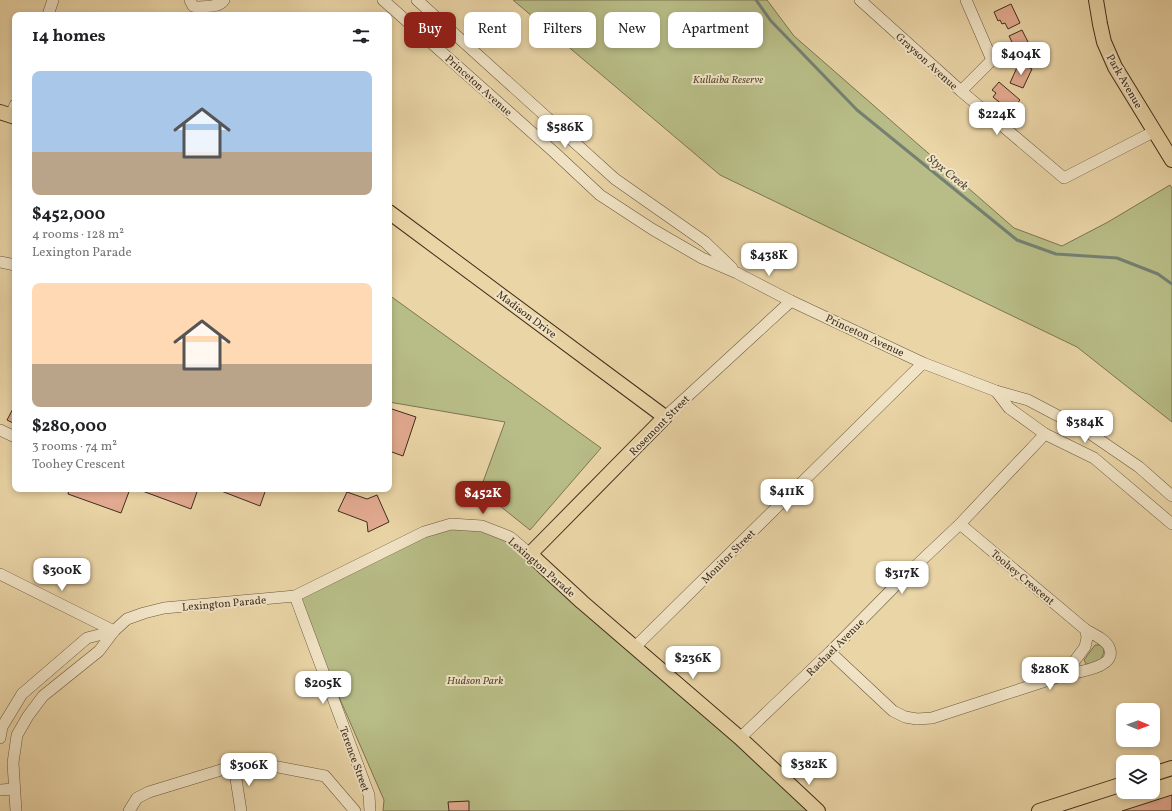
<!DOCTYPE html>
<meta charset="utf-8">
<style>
:root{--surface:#fff;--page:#f6f6f6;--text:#202124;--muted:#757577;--accent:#8f2418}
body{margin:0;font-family:Vollkorn,serif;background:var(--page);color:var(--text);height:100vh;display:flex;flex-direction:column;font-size:15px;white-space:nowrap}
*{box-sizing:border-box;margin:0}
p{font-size:13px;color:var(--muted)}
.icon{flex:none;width:22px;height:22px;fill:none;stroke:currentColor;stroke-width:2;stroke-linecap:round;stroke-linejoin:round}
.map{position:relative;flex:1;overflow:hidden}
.details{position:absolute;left:12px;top:12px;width:380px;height:480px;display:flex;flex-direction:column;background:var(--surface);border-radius:8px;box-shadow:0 2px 6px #0003}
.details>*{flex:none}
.hud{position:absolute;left:404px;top:12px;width:380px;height:36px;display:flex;gap:8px}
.needle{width:26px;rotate:91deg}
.tools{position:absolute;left:1116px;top:703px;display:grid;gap:8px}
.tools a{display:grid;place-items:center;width:44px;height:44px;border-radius:8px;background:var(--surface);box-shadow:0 2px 6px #0003;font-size:20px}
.price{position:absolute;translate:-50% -34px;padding:0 9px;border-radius:8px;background:#fff;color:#222;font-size:13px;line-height:26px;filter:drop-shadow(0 1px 2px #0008)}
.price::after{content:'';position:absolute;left:50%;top:24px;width:12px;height:9px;margin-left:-6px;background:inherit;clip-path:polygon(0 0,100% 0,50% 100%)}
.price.active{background:var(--accent);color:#fff}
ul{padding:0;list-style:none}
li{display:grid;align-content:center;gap:8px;height:212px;padding:0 20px}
li span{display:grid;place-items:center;height:124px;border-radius:8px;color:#555}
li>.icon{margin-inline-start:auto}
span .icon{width:72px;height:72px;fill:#fffc;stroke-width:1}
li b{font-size:17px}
h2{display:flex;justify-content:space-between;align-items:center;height:48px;padding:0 20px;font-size:17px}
.chip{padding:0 14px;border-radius:8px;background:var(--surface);box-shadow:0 2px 6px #0003;font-size:14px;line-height:36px}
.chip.active{background:var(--accent);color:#fff}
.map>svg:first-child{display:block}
</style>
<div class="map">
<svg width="1172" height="811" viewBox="0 0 1172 811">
<rect width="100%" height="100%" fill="#ead5a7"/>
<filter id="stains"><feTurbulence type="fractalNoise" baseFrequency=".005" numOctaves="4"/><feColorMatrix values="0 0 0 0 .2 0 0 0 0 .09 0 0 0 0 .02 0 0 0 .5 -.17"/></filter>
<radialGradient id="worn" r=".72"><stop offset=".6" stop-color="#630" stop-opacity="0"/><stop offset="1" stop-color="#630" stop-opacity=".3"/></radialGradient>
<g fill="#b8bd87" stroke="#7c7551">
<polygon points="513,0 767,0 794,36 1014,228 1062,246 1108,222 1170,185 1172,188 1172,422 1077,347 720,175"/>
<polygon points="389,295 601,448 530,530 480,490 505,422 389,402"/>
<polygon points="451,524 510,537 816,811 383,811 384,800 295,596"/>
<path d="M1095 645H1100L1104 649C1104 659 1096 666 1086 664L1084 660Z"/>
</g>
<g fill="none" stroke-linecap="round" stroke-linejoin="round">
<polyline stroke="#758073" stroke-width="3" points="756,0 771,21 857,110 1017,240 1056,254 1117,258 1158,274 1172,284"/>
</g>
<g fill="#e2aa90" stroke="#402d1b">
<polygon points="1011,4 1020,23 1008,29 1005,23 1002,24 1000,20 998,21 994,12"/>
<polygon points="1022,30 1031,48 1018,54 1009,36"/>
<polygon points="1019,63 1032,69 1023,88 1010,83"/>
<polygon points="999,82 1020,100 1014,107 1017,110 1014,113 1011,110 1010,111 993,97 996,93 992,90"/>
<polygon points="15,405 15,424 7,420"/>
<polygon points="389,408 416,417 403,456 389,451"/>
<polygon points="69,489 130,489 121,513 68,494"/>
<polygon points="137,489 198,489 191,509"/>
<polygon points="216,489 266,489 260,506"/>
<polygon points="347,492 367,499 377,495 389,522 368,532 367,522 338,511"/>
<polygon points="1172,795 1172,811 1122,811"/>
<polygon points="469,801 469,811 449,811 448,802"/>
</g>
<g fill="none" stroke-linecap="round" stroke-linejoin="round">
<defs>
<g id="minor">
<path d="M190 0 193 6 196 7C205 6 219 8 224 0"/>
<polyline points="383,0 554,152 600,195 652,229 702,258 737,273 791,301 923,363 996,391 1028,400 1085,430 1139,467 1172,496"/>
<polyline points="417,0 615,179 705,242 732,268"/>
<polyline points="860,0 961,91 1064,178 1155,131"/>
<polyline points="48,15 53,0"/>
<polyline points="961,91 992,60 966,0"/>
<polyline points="11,116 15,105"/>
<polyline points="0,262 15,265"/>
<polyline points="996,391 1009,408 1045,434 1094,458 1172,524"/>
<polyline points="665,417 791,301"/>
<polyline points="0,430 15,437"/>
<polyline points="0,574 114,631"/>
<polyline points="295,596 369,795 370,811"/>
<polyline points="635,647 923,363"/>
<polyline points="830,652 893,711 905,717 917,719 932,718 1064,675 1085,647 1087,638 1086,630 960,524"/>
<path d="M1064 675C1076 672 1119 668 1109 647 1105 639 1093 634 1086 630"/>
<polyline points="0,738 2,727 22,694 87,638 114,631"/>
<polyline points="740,738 830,652 905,576 960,524 1045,434"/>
<polyline points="234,766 241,811"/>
<polyline points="0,790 14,789"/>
<polyline points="16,811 13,763 17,735 28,716 43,696 99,651 114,631 127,619 144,613 164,608 295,596 424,532 451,524 482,526 510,537 530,554"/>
<polyline points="129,811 137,798 149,792 234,766 252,762 325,776 355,811"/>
</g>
<g id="major">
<polyline points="1096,0 1100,24 1104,42 1115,67 1172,160"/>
<polyline points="0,112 15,117"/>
<polyline points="389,212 665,417 530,554 582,602 740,738 818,811"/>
<polyline points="1153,774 1172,768"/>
<polyline points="1039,811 1123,784"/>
</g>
</defs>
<use href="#minor" stroke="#6a573e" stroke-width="12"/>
<use href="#major" stroke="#402d1b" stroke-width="16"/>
<use href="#minor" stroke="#f1e4c6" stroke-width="11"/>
<use href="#major" stroke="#ead5a7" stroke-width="14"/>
</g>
<g text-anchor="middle" stroke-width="4" stroke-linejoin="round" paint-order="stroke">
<g font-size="11" fill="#402d1b" stroke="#f1e4c6">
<text transform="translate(927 61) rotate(42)" y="4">Grayson Avenue</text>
<text transform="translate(1125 81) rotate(60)" y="4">Park Avenue</text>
<text transform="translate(479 85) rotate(42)" y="4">Princeton Avenue</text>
<text transform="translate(527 314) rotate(37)" y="4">Madison Drive</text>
<text transform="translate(865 335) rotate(25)" y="4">Princeton Avenue</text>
<text transform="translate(659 425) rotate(-45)" y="4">Rosemont Street</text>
<text transform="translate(728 556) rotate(-45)" y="4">Monitor Street</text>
<text transform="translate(542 567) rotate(41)" y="4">Lexington Parade</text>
<text transform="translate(1023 577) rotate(40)" y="4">Toohey Crescent</text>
<text transform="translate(224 603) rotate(-5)" y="4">Lexington Parade</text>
<text transform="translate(835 647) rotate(-45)" y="4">Rachael Avenue</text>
<text transform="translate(355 759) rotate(70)" y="4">Terence Street</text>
</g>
<g font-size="11" font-style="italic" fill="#584a31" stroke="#f1e4c6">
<text x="728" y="83">Kullaiba Reserve</text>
<text x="475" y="684">Hudson Park</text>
</g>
<g font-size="12" font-style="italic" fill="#524938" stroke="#f1e4c6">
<text transform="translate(948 172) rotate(39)" y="4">Styx Creek</text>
</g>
</g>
<rect width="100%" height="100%" filter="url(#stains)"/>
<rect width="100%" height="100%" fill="url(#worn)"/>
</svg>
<div class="tools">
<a><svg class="needle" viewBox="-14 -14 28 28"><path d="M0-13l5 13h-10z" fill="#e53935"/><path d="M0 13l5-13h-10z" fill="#757577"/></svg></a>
<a><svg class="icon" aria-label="layers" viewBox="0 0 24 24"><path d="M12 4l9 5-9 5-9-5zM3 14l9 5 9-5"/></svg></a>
</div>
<b class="price" style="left:1021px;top:76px">$404K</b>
<b class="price" style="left:997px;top:136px">$224K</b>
<b class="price" style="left:565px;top:149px">$586K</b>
<b class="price" style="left:769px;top:277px">$438K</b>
<b class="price" style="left:1085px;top:444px">$384K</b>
<b class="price" style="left:787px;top:513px">$411K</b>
<b class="price active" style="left:483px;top:515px">$452K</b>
<b class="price" style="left:62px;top:592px">$300K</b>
<b class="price" style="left:902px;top:595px">$317K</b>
<b class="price" style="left:693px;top:680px">$236K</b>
<b class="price" style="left:1050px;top:691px">$280K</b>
<b class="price" style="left:323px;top:705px">$205K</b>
<b class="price" style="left:809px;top:786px">$382K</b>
<b class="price" style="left:249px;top:787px">$306K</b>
<div class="hud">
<a class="chip active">Buy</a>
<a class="chip">Rent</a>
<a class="chip">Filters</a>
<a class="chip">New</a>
<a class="chip">Apartment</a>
</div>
<section class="details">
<h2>14 homes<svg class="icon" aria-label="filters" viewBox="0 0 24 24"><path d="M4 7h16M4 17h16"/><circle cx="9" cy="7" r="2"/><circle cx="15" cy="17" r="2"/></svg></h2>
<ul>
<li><span style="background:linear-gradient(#a9c7e8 65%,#b9a48a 0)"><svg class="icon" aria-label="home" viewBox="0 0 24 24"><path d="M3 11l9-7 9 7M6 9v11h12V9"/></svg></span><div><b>$452,000</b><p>4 rooms · 128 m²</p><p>Lexington Parade</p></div></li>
<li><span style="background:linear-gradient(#ffd9b3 65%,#b9a48a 0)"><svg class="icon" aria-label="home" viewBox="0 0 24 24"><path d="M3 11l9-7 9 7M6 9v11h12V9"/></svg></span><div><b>$280,000</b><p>3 rooms · 74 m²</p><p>Toohey Crescent</p></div></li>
</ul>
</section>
</div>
